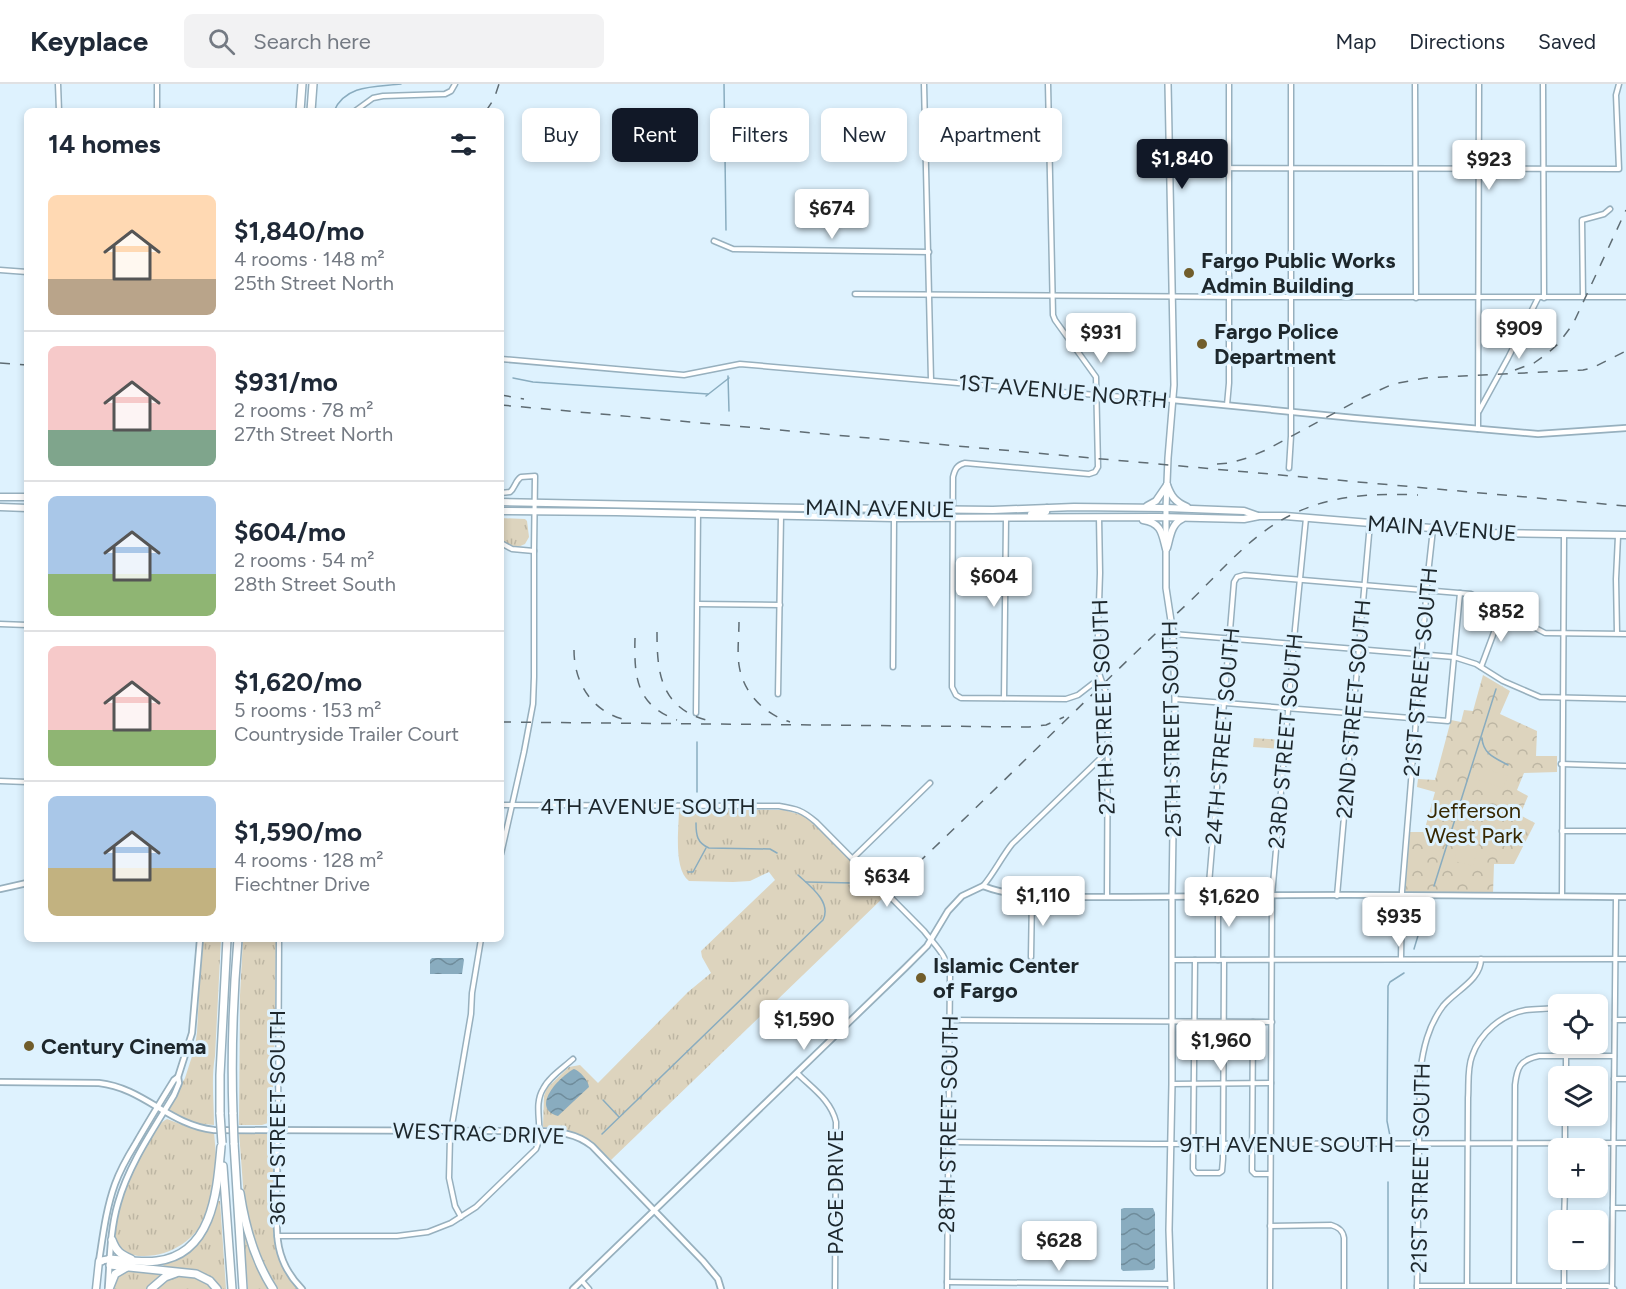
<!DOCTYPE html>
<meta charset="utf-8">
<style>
:root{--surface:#fff;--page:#f2f2f3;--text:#1f2937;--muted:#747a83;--line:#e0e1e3;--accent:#111827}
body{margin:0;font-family:Figtree,sans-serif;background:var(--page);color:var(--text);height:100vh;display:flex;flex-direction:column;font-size:22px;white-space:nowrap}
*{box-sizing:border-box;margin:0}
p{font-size:20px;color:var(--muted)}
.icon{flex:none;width:33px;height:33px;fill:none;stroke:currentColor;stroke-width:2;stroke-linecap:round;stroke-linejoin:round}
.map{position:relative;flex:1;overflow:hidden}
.sheet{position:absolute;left:24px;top:24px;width:480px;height:834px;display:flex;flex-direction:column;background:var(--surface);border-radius:9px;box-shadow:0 3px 9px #0003}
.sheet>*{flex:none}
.top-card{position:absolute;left:522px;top:24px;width:570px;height:54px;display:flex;gap:12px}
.tools{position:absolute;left:1548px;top:910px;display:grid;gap:12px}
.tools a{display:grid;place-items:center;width:60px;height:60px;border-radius:9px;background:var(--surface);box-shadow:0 3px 9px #0003;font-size:30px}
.price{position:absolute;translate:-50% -51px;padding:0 14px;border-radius:6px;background:#fff;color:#222;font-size:20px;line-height:39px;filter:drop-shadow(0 2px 3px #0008)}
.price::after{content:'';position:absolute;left:50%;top:36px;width:18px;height:14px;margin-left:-9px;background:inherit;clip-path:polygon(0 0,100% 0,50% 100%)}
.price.active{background:var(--accent);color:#fff}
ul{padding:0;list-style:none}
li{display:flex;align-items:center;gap:18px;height:150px;padding:0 24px}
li+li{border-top:2px solid var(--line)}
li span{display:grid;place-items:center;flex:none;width:168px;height:120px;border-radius:9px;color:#555}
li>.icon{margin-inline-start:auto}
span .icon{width:72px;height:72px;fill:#fffc;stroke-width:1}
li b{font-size:26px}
h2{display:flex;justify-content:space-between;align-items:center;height:72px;padding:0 24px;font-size:26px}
.tag{padding:0 21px;border-radius:9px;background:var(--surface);box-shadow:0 3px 9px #0003;font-size:21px;line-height:54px}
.tag.active{background:var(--accent);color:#fff}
header{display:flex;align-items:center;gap:36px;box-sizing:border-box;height:84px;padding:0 30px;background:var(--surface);border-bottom:2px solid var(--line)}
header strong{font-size:28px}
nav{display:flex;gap:33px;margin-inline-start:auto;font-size:21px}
.search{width:420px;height:54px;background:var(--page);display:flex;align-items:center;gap:15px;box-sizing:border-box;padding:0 21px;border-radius:9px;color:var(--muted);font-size:22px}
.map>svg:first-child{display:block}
</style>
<header>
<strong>Keyplace</strong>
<div class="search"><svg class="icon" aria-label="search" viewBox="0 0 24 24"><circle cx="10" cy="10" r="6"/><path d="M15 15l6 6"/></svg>Search here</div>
<nav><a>Map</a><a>Directions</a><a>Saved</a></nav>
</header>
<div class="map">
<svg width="1626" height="1205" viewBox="0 0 1626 1205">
<defs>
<pattern id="grass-tufts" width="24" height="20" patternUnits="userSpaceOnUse" patternTransform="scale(1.5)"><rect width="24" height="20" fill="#ddd4be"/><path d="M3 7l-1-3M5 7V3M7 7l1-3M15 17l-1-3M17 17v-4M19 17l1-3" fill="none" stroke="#bdb6a3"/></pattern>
<pattern id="park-crowns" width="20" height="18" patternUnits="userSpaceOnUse" patternTransform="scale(1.5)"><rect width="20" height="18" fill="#ddd4be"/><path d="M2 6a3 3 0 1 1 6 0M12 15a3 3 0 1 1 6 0" fill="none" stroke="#bdb6a3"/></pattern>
<pattern id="water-waves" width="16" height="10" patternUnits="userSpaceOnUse" patternTransform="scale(1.5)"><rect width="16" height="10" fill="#89acbf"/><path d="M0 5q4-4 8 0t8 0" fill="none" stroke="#6f8c9b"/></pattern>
</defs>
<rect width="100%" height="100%" fill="#def2fe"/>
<g fill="url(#grass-tufts)">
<path d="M501 434 525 435 527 437 529 453 525 460C516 465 508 462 501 455Z"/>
<path d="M679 725 784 726 805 732 825 751 885 812 611 1076C588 1053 576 1045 543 1043L544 1012 547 1004 569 983 580 981 598 999 688 908 711 889 702 873 701 867 775 796 769 788 750 797 733 798 689 797C673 785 679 744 679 725Z"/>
<path d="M202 855H221L215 972C211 995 214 1018 214 1041 201 1040 175 1038 169 1024L185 994 195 963 197 948Z"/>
<polygon points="243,855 276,855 274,986 271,1033 268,1039 262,1041 239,1041 240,911"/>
<path d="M167 1035 196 1046 214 1048C215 1061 217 1076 215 1089 215 1097 213 1104 211 1112 210 1118 210 1124 207 1130 197 1155 170 1173 142 1172 133 1172 124 1170 118 1162 108 1149 129 1093 136 1080 143 1068 155 1040 167 1035Z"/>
<path d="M239 1048 267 1049 273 1054V1148C276 1170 284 1187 297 1205H275L259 1173 250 1141 244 1115Z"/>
<path d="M217 1117H220L226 1205H221C207 1185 186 1186 164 1183L162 1178 205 1148 213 1133Z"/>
<polygon points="244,1137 258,1182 269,1205 248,1205 242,1138"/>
<path d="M134 1185 162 1188 163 1191 153 1198 148 1205H112C116 1191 119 1187 134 1185Z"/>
<path d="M185 1191 204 1196 214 1205H154C164 1196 171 1192 185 1191Z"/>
</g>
<g fill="url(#park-crowns)">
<polygon points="1483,591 1510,607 1500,630 1537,647 1536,672 1557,672 1557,688 1524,689 1517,706 1528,712 1520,731 1535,739 1514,780 1494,780 1493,809 1404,809 1409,748 1424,748 1435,708 1417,703 1418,695 1435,696 1451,636 1461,638 1464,626 1473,627"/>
<polygon points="1254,654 1283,656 1282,665 1253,663"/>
</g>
<g fill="#ddd4be">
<polygon points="1480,683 1508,692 1503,704 1476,695"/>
<polygon points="1463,746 1481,752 1473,782 1454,777"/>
</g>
<g fill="url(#water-waves)">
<polygon points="432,874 463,874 464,876 462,890 430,890 430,876"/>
<path d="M574 985C580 987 588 996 589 1003L558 1032C529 1024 560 992 574 985Z"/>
<polygon points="1124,1124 1153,1124 1155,1129 1155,1184 1153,1186 1123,1187 1121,1185 1121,1125"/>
</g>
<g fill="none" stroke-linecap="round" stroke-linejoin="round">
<g stroke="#89acbf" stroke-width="1.5">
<polyline points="724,0 726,146"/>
<path d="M334 27C346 0 376 3 401 0"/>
<polyline points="728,292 729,327"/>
<polyline points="513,294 533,298 708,310"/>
<polyline points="706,312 729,294"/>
<path d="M1482 654C1483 670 1495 674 1508 681"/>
<polyline points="697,708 697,658"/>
<path d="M696 739C696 751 697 759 709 764L770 765 777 769"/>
<polyline points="688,788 693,788 706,764"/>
<polyline points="806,798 853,799"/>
<polyline points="1434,802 1496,605"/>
<polyline points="1414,865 1426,825"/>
<polyline points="603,1016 619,1033"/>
<path d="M602 1050 823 836C832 818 810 802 798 791"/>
<polyline points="1390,1052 1387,1037 1388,902 1390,898 1404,889"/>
<polyline points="1388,1098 1388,1205"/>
</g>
<defs>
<g id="minor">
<polyline points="58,0 59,27"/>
<polyline points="157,0 157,27"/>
<polyline points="924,0 931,296"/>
<path d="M1048 0 1053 231 1055 236 1096 293 1098 383 1095 388 1089 390 965 379C957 381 955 385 953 393L952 603 956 611 961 614 1066 615 1078 611 1100 594"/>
<polyline points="1415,0 1416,214"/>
<polyline points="1543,0 1544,214"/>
<polyline points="355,27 373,14 383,12 445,10 451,7 455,0"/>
<polyline points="1170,84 1619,85 1616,11 1619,0"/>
<polyline points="714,157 733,165 929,168"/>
<polyline points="0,186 27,188"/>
<polyline points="855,210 1242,213 1626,213"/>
<polyline points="1583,213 1582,136 1604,130 1610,125"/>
<polyline points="501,275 684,291 740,280 1096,311 1173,316"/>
<polyline points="1227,321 1229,299 1229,0"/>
<polyline points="1479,327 1508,274 1538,214"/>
<polyline points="1478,345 1479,0"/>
<polyline points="1289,384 1291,352 1291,0"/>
<path d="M501 409 510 408C515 404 515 397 521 393L535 392 534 467V593L533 620 524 668 501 770"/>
<path d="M1099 433 1100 489 1097 581C1099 593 1105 603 1108 615L1107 813"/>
<polyline points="501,459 512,465 534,467"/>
<polyline points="698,520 780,521"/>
<polyline points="0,540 27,541"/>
<polyline points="1617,549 1616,495 1618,452"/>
<polyline points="1173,550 1454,573 1476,580 1503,597 1540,613 1626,615"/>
<polyline points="893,583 894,434"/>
<polyline points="1481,583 1502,527"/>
<polyline points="778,610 781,432"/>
<polyline points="1004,614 1006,434"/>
<polyline points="1175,615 1448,637 1460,509"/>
<polyline points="696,629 698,428"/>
<polyline points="1561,680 1626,682"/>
<polyline points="0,697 27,698"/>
<path d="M501 721 779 722C797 725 802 726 816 738L924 847C937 864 945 869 950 890L947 1205"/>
<polyline points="1562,747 1626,747"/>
<polyline points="853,774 930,699"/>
<path d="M983 802C994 789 1001 774 1012 760L1107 668"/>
<polyline points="1208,812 1234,498 1237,493 1244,491 1471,510 1545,549 1626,550"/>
<polyline points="1337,812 1370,439"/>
<polyline points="1562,812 1564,451"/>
<polyline points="1031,873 1032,812"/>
<polyline points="1401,875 1402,807 1428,490 1433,445"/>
<polyline points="1172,876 1626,875"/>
<polyline points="1195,876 1193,1085 1196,1089 1219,1089 1222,1087 1223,1075 1224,876"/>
<polyline points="1218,876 1218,812"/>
<polyline points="1551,926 1558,931"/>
<polyline points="950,936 1272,938"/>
<polyline points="1615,936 1626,936"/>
<polyline points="1253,938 1252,1087 1255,1090 1270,1090"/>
<path d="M797 989C812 1004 831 1016 836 1038L835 1205"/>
<polyline points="1566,993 1566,960"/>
<polyline points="1614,995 1626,995"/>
<polyline points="1172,1000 1271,999"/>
<polyline points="278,1046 279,855"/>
<polyline points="949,1058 1155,1060 1626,1059"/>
<polyline points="1565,1065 1565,1032"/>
<polyline points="1613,1124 1626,1124"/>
<polyline points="461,1133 455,1122 449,1094 450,1053 471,930 472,909 481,855"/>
<polyline points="1564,1137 1565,1104"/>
<path d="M1270 1142 1331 1141C1338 1143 1343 1146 1344 1154V1205"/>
<path d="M277 1152H397L428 1148 451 1139 476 1123 536 1065C545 1046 532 1023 543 1005 549 993 563 984 573 975"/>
<polyline points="582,1197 589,1205"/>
<polyline points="947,1198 1171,1200"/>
<polyline points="1417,1202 1608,1202 1614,1205"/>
<path d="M1467 1202 1468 1014C1469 1001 1467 985 1472 972 1480 949 1502 930 1526 926 1537 924 1548 926 1558 923"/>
<path d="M1514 1202 1515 1001C1517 983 1520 976 1539 972H1614"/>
<polyline points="1270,1205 1272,812 1295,545 1306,434"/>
<path d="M1417 1205 1420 989C1423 965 1428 942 1443 922 1455 907 1481 896 1481 875"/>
<polyline points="1564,1205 1564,1176"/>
<polyline points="1612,1205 1616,813"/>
</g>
<g id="tertiary">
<polyline points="1173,316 1354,334 1538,350 1626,344"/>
<polyline points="0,805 27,799"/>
<path d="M0 998 99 999C144 1004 169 1041 214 1046L539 1047C559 1048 576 1049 592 1062L703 1177 718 1195 721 1205"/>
<path d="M278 1046C277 1067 277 1087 277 1108 276 1146 273 1176 302 1205"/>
<path d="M102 1178 99 1177C103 1151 106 1125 115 1100 120 1086 128 1072 136 1059 148 1038 161 1017 174 996L178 993"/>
<path d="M108 1203C110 1176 110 1146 118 1119 129 1080 153 1046 174 1011L179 999 178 993 192 949 200 855"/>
<path d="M573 1205 905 884 927 862 948 827 962 812 983 802C1017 815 1050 812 1086 813 1130 813 1174 813 1218 812 1354 809 1490 812 1626 813"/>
</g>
<polyline id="secondary" points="1168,0 1174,301 1168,374 1166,424 1166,504 1173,550 1175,615 1172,813 1172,1000 1169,1146 1171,1205"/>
<g id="primary">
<path d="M1167 401C1171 412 1175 418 1187 423"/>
<polyline points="0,413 27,413"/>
<polyline points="501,418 806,424 993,426 1074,423 1166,424 1244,427 1258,432"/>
<polyline points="1147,422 1156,417 1167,401"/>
<polyline points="0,423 27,424"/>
<polyline points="501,427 616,428 894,434 1158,433 1244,435 1259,432 1285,432 1492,449 1626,451"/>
<polyline points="1031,430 1046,428 1047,424"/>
<path d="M1143 436C1162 439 1162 450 1166 465"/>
<path d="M1167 464C1170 454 1171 440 1182 435"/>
<polyline points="96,1205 99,1177 110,1175"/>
</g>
<g id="motorway">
<polyline points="300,27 302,0"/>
<polyline points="311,27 313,0"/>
<polyline points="220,1030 220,991 227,855"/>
<path d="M233 1030C231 972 233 913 238 855"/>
<polyline points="234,1059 243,1205"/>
<polyline points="223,1082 232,1205"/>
<path d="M240 1109C245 1142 255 1177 273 1205"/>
<path d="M112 1156C116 1167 120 1170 131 1175"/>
<path d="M110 1175C125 1176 142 1179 157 1177 213 1170 217 1107 221 1063"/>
<polyline points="110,1181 196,1190 210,1197 217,1205"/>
<polyline points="109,1205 115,1190 127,1183"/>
<polyline points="151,1205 165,1193 176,1189"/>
</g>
</defs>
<use href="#minor" stroke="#97b0be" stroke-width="7"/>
<use href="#tertiary" stroke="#97b0be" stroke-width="8"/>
<use href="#secondary" stroke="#97b0be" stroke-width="8"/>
<use href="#primary" stroke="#97b0be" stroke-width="9"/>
<use href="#motorway" stroke="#97b0be" stroke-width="10"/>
<use href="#minor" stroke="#fff" stroke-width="4"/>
<use href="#tertiary" stroke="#fff" stroke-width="4.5"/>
<use href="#secondary" stroke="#fff" stroke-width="5"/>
<use href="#primary" stroke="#fff" stroke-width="6"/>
<use href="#motorway" stroke="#fff" stroke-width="7"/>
<g stroke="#5f6c73" stroke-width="1.5" stroke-dasharray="10 10" stroke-linecap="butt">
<polyline points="486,27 494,15 499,0"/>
<polyline points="0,279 27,281"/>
<polyline points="1515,286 1534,279 1548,269 1558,260 1573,240 1626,126"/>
<polyline points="501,311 524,315"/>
<polyline points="501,321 1626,422"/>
<polyline points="1217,380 1230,379 1247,374 1266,366 1364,313 1393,300 1425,294 1583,286 1592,284 1626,267"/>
<path d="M739 538C739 552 737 567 739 581 743 609 764 630 790 638"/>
<path d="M657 548C657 588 660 623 706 636"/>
<path d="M635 554C634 593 636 621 677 636"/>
<path d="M574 566C574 599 592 628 626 636"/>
<polyline points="501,638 1029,643 1046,641 1064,633"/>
<path d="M918 779C1008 694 1096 605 1187 520 1220 489 1248 453 1289 432 1329 411 1374 409 1418 411"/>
</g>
<defs>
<g id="motorway-bridge">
<polyline points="220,1030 222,1059"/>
<polyline points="233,1030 234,1059"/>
</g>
</defs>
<use href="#motorway-bridge" stroke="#97b0be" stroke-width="10" stroke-linecap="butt"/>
<use href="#motorway-bridge" stroke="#fff" stroke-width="7"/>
</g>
<g fill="#715d2b" stroke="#def2fe" stroke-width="2">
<circle cx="1189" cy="189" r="6"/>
<circle cx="1202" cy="260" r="6"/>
<circle cx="921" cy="894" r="6"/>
<circle cx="29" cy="962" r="6"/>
</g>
<g text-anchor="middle" stroke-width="6" stroke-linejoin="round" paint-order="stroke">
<g font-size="22" font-weight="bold" fill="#1d272c" stroke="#def2fe" text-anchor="start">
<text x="1201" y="184">Fargo Public Works<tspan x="1201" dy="25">Admin Building</tspan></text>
<text x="1214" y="255">Fargo Police<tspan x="1214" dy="25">Department</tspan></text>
<text x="933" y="889">Islamic Center<tspan x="933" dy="25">of Fargo</tspan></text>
<text x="41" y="970">Century Cinema</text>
</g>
<g font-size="22" fill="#1d272c" stroke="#def2fe">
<text transform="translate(1063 307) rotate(5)" y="8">1ST AVENUE NORTH</text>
<text transform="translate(880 424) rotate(1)" y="8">MAIN AVENUE</text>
<text transform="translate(1442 444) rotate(4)" y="8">MAIN AVENUE</text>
<text transform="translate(1420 588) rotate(-85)" y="8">21ST STREET SOUTH</text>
<text transform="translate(1103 623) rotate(-92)" y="8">27TH STREET SOUTH</text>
<text transform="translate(1353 625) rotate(-85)" y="8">22ND STREET SOUTH</text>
<text transform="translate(1171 645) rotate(-91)" y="8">25TH STREET SOUTH</text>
<text transform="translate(1222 652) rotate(-85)" y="8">24TH STREET SOUTH</text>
<text transform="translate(1285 657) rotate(-85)" y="8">23RD STREET SOUTH</text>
<text x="648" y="730">4TH AVENUE SOUTH</text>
<text transform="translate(277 1034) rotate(-90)" y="8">36TH STREET SOUTH</text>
<text transform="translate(948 1040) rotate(-89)" y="8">28TH STREET SOUTH</text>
<text transform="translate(479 1049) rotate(2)" y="8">WESTRAC DRIVE</text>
<text x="1287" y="1068">9TH AVENUE SOUTH</text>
<text transform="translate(1420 1084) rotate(-89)" y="8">21ST STREET SOUTH</text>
<text transform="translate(835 1108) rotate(-90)" y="8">PAGE DRIVE</text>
</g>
<g font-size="22" fill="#372700" stroke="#def2fe">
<text x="1474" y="734">Jefferson<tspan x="1474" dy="25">West Park</tspan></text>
</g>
</g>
</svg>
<div class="tools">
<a><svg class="icon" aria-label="locate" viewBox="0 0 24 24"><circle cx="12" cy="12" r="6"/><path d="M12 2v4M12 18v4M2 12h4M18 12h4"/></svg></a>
<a><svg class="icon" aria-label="layers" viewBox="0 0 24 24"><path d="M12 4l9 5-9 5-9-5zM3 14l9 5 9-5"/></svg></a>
<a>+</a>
<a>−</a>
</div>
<b class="price active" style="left:1182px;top:106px">$1,840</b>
<b class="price" style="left:1489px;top:107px">$923</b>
<b class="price" style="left:832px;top:156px">$674</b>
<b class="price" style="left:1519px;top:276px">$909</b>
<b class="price" style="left:1101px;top:280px">$931</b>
<b class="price" style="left:994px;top:524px">$604</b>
<b class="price" style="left:1501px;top:559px">$852</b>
<b class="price" style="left:887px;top:824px">$634</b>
<b class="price" style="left:1043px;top:843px">$1,110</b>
<b class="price" style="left:1229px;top:844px">$1,620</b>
<b class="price" style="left:1399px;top:864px">$935</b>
<b class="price" style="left:804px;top:967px">$1,590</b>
<b class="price" style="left:1221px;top:988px">$1,960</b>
<b class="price" style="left:1059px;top:1188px">$628</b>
<div class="top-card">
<a class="tag">Buy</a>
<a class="tag active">Rent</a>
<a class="tag">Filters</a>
<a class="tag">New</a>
<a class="tag">Apartment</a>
</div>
<section class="sheet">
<h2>14 homes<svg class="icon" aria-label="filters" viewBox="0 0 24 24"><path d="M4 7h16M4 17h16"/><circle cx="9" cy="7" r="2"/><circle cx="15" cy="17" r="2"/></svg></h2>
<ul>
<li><span style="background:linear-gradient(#ffd9b3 70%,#b9a48a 0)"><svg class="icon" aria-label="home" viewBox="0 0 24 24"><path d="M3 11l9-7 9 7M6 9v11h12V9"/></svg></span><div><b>$1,840/mo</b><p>4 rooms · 148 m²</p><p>25th Street North</p></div></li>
<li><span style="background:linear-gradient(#f6c9c9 70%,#7fa58c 0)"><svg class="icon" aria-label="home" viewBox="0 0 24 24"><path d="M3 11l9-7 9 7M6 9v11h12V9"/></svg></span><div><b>$931/mo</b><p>2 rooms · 78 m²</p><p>27th Street North</p></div></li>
<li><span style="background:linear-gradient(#a9c7e8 65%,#8fb573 0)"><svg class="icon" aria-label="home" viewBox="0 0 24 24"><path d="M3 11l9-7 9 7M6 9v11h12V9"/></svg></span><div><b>$604/mo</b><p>2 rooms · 54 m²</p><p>28th Street South</p></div></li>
<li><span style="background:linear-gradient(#f6c9c9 70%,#8fb573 0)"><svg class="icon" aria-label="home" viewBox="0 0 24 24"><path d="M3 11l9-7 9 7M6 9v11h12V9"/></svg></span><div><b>$1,620/mo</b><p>5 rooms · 153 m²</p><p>Countryside Trailer Court</p></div></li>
<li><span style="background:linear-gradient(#a9c7e8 60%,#c2b280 0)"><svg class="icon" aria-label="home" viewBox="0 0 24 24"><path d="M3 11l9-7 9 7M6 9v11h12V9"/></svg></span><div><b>$1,590/mo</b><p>4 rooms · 128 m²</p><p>Fiechtner Drive</p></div></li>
</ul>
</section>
</div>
